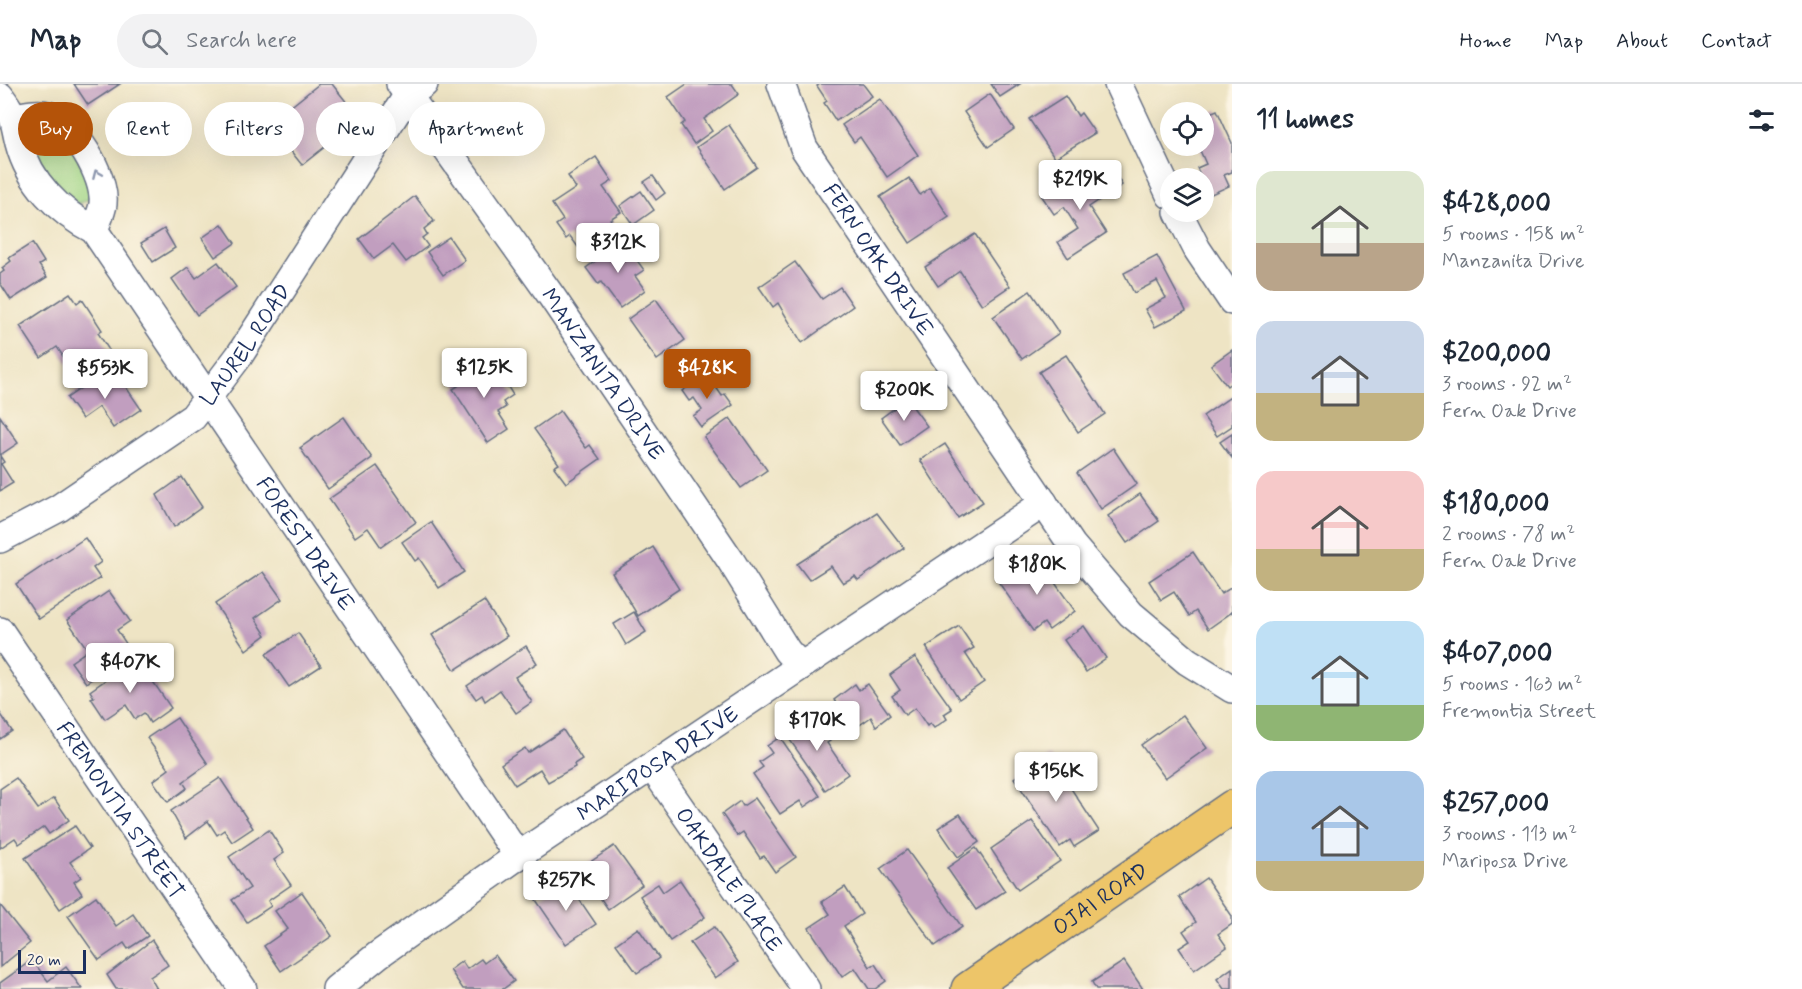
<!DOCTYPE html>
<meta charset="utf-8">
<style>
:root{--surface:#fff;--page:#f2f2f3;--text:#1f2937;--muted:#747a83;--line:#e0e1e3;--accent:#b45309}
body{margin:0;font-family:Mynerve,sans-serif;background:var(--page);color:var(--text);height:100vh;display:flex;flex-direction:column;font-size:22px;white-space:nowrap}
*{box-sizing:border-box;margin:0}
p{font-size:20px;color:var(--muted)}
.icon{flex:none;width:33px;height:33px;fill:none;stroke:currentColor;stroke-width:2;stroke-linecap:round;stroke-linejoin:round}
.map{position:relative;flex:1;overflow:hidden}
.drawer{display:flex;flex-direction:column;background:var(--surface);width:570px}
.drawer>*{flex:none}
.guide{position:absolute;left:18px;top:18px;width:570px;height:54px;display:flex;gap:12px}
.buttons{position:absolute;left:1160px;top:18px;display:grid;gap:12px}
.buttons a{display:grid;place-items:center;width:54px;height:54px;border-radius:50%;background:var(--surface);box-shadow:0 6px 24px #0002;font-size:30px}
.scale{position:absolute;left:18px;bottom:15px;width:68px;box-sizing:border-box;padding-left:6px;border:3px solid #1b2f5e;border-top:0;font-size:16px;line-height:21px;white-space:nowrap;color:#1b2f5e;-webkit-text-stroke:4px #fcf5e5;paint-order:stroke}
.price{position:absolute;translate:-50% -51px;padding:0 14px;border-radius:6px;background:#fff;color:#222;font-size:20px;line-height:39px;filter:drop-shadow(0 2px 3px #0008)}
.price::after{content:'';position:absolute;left:50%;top:36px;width:18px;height:14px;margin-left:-9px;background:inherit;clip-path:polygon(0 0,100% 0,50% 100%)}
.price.active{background:var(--accent);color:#fff}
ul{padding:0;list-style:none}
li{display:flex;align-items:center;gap:18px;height:150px;padding:0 24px}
li span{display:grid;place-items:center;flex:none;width:168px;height:120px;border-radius:18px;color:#555}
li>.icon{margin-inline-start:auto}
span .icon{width:72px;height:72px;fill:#fffc;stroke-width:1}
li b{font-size:26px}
h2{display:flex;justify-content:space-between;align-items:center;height:72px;padding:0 24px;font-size:26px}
.tag{padding:0 21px;border-radius:27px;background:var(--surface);box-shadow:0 6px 24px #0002;font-size:21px;line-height:54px}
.tag.active{background:var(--accent);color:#fff}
header{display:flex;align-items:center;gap:36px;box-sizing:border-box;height:84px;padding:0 30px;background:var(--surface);border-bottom:2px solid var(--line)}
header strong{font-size:28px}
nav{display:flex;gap:33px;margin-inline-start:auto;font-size:21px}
.search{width:420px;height:54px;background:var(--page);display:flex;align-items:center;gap:15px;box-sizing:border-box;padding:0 21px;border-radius:33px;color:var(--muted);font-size:22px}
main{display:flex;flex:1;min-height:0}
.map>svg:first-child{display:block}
</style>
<header>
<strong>Map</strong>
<div class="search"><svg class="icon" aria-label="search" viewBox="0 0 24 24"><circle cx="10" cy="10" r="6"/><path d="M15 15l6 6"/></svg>Search here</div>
<nav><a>Home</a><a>Map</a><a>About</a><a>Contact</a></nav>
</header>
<main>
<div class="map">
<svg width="1232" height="905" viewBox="0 0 1232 905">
<rect width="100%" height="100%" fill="#fcf5e5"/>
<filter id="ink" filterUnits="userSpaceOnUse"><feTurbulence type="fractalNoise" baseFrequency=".0167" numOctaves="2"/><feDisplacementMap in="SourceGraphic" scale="12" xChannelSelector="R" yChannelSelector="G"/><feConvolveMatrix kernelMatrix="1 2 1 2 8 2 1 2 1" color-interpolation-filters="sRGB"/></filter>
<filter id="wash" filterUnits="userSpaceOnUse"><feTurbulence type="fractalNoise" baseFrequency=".008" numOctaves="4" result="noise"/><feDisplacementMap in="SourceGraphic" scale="24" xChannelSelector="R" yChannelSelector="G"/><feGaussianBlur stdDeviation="1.35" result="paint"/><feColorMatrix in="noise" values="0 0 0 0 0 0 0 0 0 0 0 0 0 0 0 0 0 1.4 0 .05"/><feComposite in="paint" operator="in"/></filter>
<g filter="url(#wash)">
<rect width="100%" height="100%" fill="#eee4c4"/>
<path fill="#a2d687" stroke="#5e8272" stroke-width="1.5" d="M35 42C70 44 85 84 94 113L78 120 50 102 27 50Z"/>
<g id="blocks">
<g fill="#c19ebf">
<polygon points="74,0 120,0 88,21"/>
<polygon points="319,0 332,0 360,35 302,81 269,40"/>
<polygon points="687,0 732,0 739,10 704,35 712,47 694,60 681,41 685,38 668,13"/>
<polygon points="820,0 863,0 872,12 836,37 824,19 827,17 817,2"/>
<polygon points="991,0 1020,0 1000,13"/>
<polygon points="990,10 1014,45 988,63 964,28"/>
<polygon points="1065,12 1078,32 1081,29 1095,49 1055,74 1029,35"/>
<polygon points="880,15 918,71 887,93 860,53 854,58 842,41"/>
<polygon points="1217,26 1232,59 1232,88 1224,91 1229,102 1207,112 1203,94 1198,92 1200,91 1197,84 1206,80 1198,62 1203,62 1203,32"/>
<polygon points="729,41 757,83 725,105 697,63"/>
<polygon points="596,73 612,97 603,103 621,128 610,135 613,139 578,163 570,152 566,155 556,141 563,136 552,120 576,104 568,92"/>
<polygon points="1114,88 1122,101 1089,123 1106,149 1068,174 1058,158 1078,145 1064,123 1054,130 1041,111 1067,93 1079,111"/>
<polygon points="653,92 665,109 656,116 644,98"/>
<polygon points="909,94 920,111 930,104 949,133 910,159 880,113"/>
<polygon points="641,107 654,126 633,141 620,122"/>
<polygon points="415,112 434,137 424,145 427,150 422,154 428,162 406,178 393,161 374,175 359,155"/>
<polygon points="222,140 235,159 215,173 202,154"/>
<polygon points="164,145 175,164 153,178 141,159"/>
<polygon points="975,150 1010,202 982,221 960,187 938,202 925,183"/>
<polygon points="449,153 465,176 443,191 427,168"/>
<polygon points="623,157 644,186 635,192 645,206 620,224 601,198 598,200 586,184"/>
<polygon points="32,159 44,178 39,181 47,193 11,216 0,199 0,190 4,187 2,184 11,177 9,174"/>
<polygon points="1157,172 1186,227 1155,243 1145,225 1166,214 1157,197 1134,209 1124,189"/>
<polygon points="218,178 236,203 197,231 172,195 188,183 196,194"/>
<polygon points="795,178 822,215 840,203 853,222 802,259 778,219 773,223 759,203"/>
<polygon points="1030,207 1059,249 1022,275 993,233"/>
<polygon points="70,209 77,219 82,215 102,246 98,249 109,266 74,289 57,263 41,274 20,242"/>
<polygon points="656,215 685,256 657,276 628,235"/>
<polygon points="1232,266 1232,298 1227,302 1211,281"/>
<polygon points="1066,271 1105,330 1078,348 1039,288"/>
<polygon points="482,277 489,288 496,284 513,311 503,318 506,323 498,328 509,345 488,359 453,305 458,302 453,296"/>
<polygon points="101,290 106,297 117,290 141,325 113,344 99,323 82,335 67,314"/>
<polygon points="707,290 722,312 725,310 733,321 701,343 693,332 702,326 694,314 689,317 682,307"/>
<polygon points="1232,312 1232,342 1217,352 1203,332"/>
<polygon points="907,315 927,342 900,361 881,334"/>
<polygon points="560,327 586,364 590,361 600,375 566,399 554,383 559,380 534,345"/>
<polygon points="0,332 18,359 0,371"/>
<polygon points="344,333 372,374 328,405 300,364"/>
<polygon points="730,334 767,386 741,404 704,353"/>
<polygon points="1232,350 1232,374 1220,358"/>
<polygon points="945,360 983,418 958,434 920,376"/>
<polygon points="1113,364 1137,400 1101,425 1077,389"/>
<polygon points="0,372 4,378 1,380 13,399 0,407"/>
<polygon points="377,382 416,438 381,463 368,444 355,453 329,415"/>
<polygon points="182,393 202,423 174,443 157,411"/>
<polygon points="1140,410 1159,437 1127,459 1108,432"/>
<polygon points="877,429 904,464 858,496 855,492 843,499 831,482 809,496 797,480"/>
<polygon points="431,438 464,488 439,504 419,474 415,477 402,458"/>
<polygon points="85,454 101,478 93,484 100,494 39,535 16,500"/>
<polygon points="653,463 679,505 638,532 612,489"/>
<polygon points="1193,468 1221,510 1232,503 1232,528 1208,545 1196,527 1189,532 1174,508 1161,516 1149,497"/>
<polygon points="1036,472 1075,527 1049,546 1044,539 1033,547 999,499"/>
<polygon points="263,488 282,515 255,534 266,551 246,566 215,520"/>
<polygon points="109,507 130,537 117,546 127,561 102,579 106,585 86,599 71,578 88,566 67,536"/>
<polygon points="484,517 507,552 455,586 432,551"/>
<polygon points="634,528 646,548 626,561 614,540"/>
<polygon points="959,542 974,564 965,569 984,598 959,615 926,563"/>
<polygon points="1084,542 1106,574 1086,588 1064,556"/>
<polygon points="298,549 321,582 289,603 266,570"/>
<polygon points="526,562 537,579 515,593 532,618 516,629 500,606 485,617 482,611 476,615 467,602"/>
<polygon points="915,573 952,625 944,630 947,635 934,644 930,639 927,642 915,624 905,631 892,612 900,606 890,591"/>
<polygon points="137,574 171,624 150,639 144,629 135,635 126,621 105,635 91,614 94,613 90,607"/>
<polygon points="855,600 859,606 868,600 890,631 876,642 871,633 854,645 834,616"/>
<polygon points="0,629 12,647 0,655"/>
<polygon points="812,630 830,657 827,659 848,690 825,706 785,649"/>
<polygon points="1183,631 1207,664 1165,694 1141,661"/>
<polygon points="177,634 208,680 183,698 187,704 168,718 153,697 169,685 147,654"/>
<polygon points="563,646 582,675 574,680 575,683 548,698 540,685 515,701 501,680 525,664 528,669"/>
<polygon points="780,653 820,712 804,723 800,717 780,730 753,690 763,683 759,678 772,669 767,662"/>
<polygon points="1049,671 1099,747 1074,763 1070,756 1060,763 1014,694"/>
<polygon points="16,694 38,725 54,714 69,736 49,750 44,743 19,760 15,754 0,764 0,705"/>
<polygon points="220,694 253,744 232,758 224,746 217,751 208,737 186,754 171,727"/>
<polygon points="755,714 796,773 775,788 764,772 760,774 743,748 737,752 722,730 740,717 743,722"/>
<polygon points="960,730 979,758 958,773 938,744"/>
<polygon points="1032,737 1060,777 1018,806 991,765"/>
<polygon points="75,742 90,764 70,778 81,793 74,798 82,810 60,825 25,774"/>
<polygon points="269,746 284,769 274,776 291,801 268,817 271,822 247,838 232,816 250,804 229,773"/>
<polygon points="614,762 642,801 608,825 580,785"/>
<polygon points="976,764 1005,807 976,826 947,784"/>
<polygon points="907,766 962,843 935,862 880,785"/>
<polygon points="1206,794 1232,832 1232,840 1218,850 1227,863 1194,886 1179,864 1190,857 1183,847 1196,838 1179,813"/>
<polygon points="566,796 596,840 566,860 536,816"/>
<polygon points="680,796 705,833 670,857 640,812 658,800 663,808"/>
<polygon points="845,803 862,830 844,842 870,883 875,880 886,897 875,905 869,905 855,884 842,893 809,844 830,830 822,818"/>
<polygon points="302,808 332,852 281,887 264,862 288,845 275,827"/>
<polygon points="96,812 116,842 133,830 148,852 128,865 124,859 99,876 68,832"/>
<polygon points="0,821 30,859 0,883"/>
<polygon points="714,843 738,878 715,894 690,859"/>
<polygon points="638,844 659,874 637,889 616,860"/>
<polygon points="152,856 168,881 150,893 157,905 116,905 107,891"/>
<polygon points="495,871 514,897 503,905 463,905 450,886 462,877 467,885 481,875 484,879"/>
<polygon points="32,876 48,897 66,883 82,905 0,905 0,899"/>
<polygon points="1124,877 1143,905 1096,905 1092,898"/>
<polygon points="1232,884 1232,905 1224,905 1217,895"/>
</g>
</g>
</g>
<g filter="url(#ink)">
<use href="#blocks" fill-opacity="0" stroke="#656e82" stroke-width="1.5"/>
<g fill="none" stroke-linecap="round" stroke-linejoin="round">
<defs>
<g id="street">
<path id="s1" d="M400 0 552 213 731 477 787 567 801 582"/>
<path id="s2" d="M781 0 804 64 1072 461 1131 530 1187 577 1232 605"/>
<polyline points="1118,0 1170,111"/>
<path id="s3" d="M0 12C16 33 13 35 19 59 29 98 59 128 94 146L518 772"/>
<path d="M15 33C26 31 38 28 48 31 74 39 106 93 103 120 102 128 97 138 94 146"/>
<polyline points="1178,128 1197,165 1232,217"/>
<path id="s4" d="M0 455 59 424 193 333 239 272 407 12 424 0"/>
<path id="s5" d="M0 547 243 905"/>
<path id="s6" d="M653 684 806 905"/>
<path id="s7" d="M336 905 378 871 518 772 1044 419"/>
</g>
<g id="primary">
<path id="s8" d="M968 905 1232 723"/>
</g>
</defs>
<use href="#street" stroke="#656e82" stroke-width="30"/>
<use href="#primary" stroke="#656e82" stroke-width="36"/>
<use href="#street" stroke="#fff" stroke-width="27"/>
<use href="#primary" stroke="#edc569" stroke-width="33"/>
</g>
<defs><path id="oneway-chevron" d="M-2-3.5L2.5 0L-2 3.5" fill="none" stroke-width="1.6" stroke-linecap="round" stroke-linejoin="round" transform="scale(1.5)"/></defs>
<use stroke="#8d97ae" href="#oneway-chevron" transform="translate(97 90) rotate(-113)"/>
</g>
<g text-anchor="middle" stroke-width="5" stroke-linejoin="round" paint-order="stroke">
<g font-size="22" fill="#1b2f5e" stroke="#fcf5e5">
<text dy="8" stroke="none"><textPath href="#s2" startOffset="202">FERN OAK DRIVE</textPath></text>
<text dy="8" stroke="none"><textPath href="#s4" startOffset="318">LAUREL ROAD</textPath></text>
<text dy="8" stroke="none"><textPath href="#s1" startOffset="354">MANZANITA DRIVE</textPath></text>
<text dy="8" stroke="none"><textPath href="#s3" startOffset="548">FOREST DRIVE</textPath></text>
<text dy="8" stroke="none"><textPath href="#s7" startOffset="393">MARIPOSA DRIVE</textPath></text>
<text dy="8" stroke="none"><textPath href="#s5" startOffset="216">FREMONTIA STREET</textPath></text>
<text dy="8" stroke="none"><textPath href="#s6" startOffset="135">OAKDALE PLACE</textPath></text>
<text dy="8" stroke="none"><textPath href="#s8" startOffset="160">OJAI ROAD</textPath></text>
</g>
</g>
</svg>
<div class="buttons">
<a><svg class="icon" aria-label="locate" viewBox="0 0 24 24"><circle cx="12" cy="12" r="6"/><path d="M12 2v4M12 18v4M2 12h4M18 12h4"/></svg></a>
<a><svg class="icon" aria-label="layers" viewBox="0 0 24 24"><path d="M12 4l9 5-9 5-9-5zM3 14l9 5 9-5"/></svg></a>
</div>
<div class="scale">20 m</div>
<b class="price" style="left:1080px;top:127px">$219K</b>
<b class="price" style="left:618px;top:190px">$312K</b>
<b class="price" style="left:484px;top:315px">$125K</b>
<b class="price" style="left:105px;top:316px">$553K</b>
<b class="price active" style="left:707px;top:316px">$428K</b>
<b class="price" style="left:904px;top:338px">$200K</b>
<b class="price" style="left:1037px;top:512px">$180K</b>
<b class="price" style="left:130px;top:610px">$407K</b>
<b class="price" style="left:817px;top:668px">$170K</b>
<b class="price" style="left:1056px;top:719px">$156K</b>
<b class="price" style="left:566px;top:828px">$257K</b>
<div class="guide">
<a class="tag active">Buy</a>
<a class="tag">Rent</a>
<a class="tag">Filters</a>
<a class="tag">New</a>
<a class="tag">Apartment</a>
</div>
</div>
<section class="drawer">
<h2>11 homes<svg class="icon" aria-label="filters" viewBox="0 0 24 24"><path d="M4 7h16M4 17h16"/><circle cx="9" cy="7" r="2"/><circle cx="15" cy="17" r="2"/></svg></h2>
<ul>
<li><span style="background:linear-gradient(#dfe7d0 60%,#b9a48a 0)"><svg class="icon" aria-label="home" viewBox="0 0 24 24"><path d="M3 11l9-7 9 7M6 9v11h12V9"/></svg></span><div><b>$428,000</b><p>5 rooms · 158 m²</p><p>Manzanita Drive</p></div></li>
<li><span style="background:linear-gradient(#c9d6e8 60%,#c2b280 0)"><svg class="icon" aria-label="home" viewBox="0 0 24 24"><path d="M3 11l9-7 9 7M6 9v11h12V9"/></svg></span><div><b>$200,000</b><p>3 rooms · 92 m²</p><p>Fern Oak Drive</p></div></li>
<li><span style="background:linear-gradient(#f6c9c9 65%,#c2b280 0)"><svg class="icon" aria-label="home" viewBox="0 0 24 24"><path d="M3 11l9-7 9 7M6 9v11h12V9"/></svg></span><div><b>$180,000</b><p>2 rooms · 78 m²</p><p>Fern Oak Drive</p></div></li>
<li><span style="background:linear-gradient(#bfe0f5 70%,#8fb573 0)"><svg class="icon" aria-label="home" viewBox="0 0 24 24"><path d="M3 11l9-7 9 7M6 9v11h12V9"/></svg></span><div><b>$407,000</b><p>5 rooms · 163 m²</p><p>Fremontia Street</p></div></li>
<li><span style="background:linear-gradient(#a9c7e8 75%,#c2b280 0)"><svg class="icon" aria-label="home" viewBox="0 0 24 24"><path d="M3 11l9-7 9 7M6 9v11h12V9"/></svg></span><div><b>$257,000</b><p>3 rooms · 113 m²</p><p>Mariposa Drive</p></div></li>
</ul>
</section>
</main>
